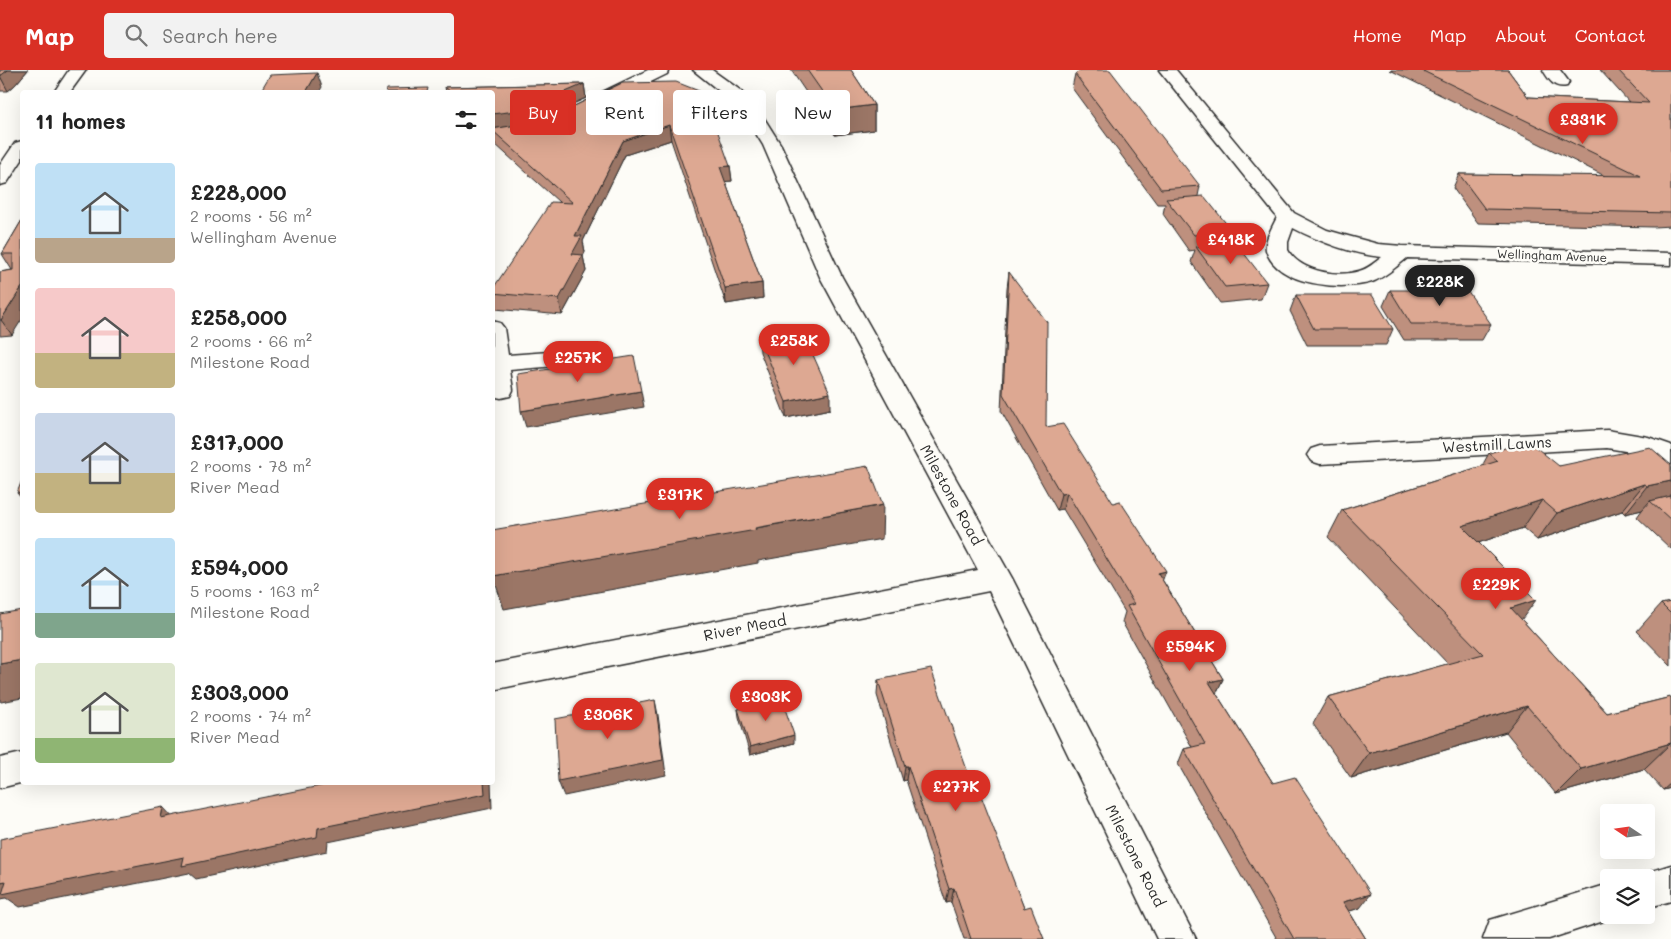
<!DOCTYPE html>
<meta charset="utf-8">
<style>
:root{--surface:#fff;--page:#f2f2f2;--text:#222;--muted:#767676;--accent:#d93025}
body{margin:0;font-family:Mali,sans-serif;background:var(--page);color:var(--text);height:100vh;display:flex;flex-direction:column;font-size:19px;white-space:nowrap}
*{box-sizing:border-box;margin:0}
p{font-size:16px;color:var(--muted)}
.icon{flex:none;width:28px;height:28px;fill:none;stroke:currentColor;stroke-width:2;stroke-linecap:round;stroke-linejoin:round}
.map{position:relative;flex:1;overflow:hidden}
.sheet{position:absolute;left:20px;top:20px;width:475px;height:695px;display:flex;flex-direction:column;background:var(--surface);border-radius:5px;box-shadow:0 5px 20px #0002}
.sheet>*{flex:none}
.banner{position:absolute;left:510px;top:20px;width:475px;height:45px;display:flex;gap:10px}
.needle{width:32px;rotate:283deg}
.buttons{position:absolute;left:1600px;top:734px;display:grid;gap:10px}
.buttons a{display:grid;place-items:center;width:55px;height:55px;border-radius:5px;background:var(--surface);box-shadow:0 5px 20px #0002;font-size:25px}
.price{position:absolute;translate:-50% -42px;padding:0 11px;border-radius:18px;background:var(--accent);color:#fff;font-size:16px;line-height:32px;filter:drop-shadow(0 1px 2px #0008)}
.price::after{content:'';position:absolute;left:50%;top:30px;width:15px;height:11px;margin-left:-8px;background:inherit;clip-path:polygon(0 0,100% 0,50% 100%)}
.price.current{background:#222;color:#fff}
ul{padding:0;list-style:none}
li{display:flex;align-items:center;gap:15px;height:125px;padding:0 15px}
li span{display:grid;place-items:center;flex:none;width:140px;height:100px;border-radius:5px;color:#555}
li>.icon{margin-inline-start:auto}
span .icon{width:60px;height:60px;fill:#fffc;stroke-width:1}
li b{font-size:21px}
h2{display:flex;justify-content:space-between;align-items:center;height:60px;padding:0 15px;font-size:21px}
.chip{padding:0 18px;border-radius:5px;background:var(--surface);box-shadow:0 5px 20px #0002;font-size:18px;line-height:45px}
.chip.current{background:var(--accent);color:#fff}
header{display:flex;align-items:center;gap:30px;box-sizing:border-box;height:70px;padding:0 25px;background:var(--accent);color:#fff}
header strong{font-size:24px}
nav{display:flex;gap:28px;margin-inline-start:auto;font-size:18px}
.search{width:350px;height:45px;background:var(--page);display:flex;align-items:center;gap:12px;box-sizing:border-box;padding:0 18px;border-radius:5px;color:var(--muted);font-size:19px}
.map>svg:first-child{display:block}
</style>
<header>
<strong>Map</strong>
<div class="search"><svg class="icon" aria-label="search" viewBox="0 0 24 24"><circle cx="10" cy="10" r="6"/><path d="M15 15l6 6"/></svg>Search here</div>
<nav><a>Home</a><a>Map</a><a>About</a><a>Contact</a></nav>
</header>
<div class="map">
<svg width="1671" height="869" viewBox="0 0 1671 869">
<rect width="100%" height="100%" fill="#fdfcf7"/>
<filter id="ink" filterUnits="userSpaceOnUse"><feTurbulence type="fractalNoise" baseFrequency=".02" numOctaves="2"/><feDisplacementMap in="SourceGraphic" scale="10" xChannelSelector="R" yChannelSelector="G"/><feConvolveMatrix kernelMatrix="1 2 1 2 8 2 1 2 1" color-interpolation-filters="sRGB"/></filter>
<g filter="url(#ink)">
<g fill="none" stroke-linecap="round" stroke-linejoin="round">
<defs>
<g id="minor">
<polygon points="69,0 86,0 70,22 54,22"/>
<polygon points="648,0 669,0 667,4 608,33 602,34 596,33 593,29 596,25"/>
<polygon points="693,0 712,0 740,20 764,48 781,75 842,207 1012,508 1196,869 1157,869 989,521 492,620 492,594 978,500 820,207 763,75 750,54 728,28"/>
<path d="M1159 0H1176L1294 143 1327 160 1348 166 1378 174 1402 176 1671 183V195L1407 188C1396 197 1385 207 1372 212 1343 221 1276 216 1266 180 1264 170 1273 156 1277 147ZM1293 158C1320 172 1352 184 1382 187 1375 192 1368 199 1359 201 1337 208 1299 201 1288 180V172Z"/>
<path d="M1543 0H1560L1569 12 1567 16C1554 19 1549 10 1543 0Z"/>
<polygon points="22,71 22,90 7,113 0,115 0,95 15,73"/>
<polygon points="492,251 500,253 504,258 508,285 590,279 598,281 602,286 598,291 590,293 510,300 513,320 510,326 501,328 492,326"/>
<polygon points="1607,360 1648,367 1671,375 1671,394 1643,384 1607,378 1320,394 1311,391 1307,385 1311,379 1320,376"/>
<polygon points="22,683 24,712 0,718 0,688"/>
<polygon points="1671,795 1671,831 1646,838 1646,808 1633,807"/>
<polygon points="1609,814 1609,845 1622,845 1549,869 1483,869 1490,850"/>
</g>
</defs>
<use href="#minor" stroke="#2b2b2b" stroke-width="3"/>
<use href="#minor" fill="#fdfcf7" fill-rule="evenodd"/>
</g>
<g fill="#be907e" stroke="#2b2b2b">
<polygon points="0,0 28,0 15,15 8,21 0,21"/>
<polygon points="791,0 851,0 874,35 874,60 835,65"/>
<polygon points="1390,0 1508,0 1528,27 1629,32 1600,0 1671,0 1671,156 1654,157 1478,153 1453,118 1459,104 1605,106"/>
<polygon points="1075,4 1200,116 1198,126 1233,162 1229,173 1267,213 1261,229 1220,233 1191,192 1195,180 1189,181 1163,144 1165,134 1157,134 1072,18"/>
<polygon points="622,13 730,96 732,111 725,111 762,213 763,228 726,234 671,70 625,85 583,171 585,182 583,186 586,201 562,245 495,239 492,230 492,220 559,132 495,74 492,65 492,22 446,22 445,17 584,14 586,28 531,53 562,42"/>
<polygon points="22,150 12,265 0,266 0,202 12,200 2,184"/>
<polygon points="1009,202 1046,357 1163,511 1223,609 1216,623 1273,713 1360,838 1349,841 1366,869 1277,869 1178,694 1184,679 1192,677 1122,552 1125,542 1063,439 1057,440 1001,341 1007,218"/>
<polygon points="1390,220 1491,254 1482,270 1404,270 1383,236"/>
<polygon points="1296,225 1393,259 1386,275 1307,275 1290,241"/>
<polygon points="759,266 806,277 830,339 786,348 760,282"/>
<polygon points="1489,383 1559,396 1671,395 1671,479 1637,447 1642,440 1625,444 1622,441 1537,470 1523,458 1478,473 1521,549 1607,643 1671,627 1671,718 1663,720 1644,699 1556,724 1506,662 1351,708 1313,654 1328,627 1448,594 1328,467 1342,440 1482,396"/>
<polygon points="1671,532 1671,596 1637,561 1661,534"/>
<polygon points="878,610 971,711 1024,838 1044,869 964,869 951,832 946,833 906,710 903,711 877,625"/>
<polygon points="738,639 794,673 750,685 739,647"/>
</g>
<g fill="#9b7666" stroke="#2b2b2b">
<polygon points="8,0 28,0 15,15 8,21 0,6"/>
<polygon points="317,3 322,17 319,22 306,22"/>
<polygon points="584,14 586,28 528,54 492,59 492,44"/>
<polygon points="874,35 874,60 835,65 835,40"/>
<polygon points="669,55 671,70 625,85 583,171 585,182 583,186 586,201 562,245 559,229 572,184 575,166 623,71"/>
<polygon points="730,96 732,111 721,112 720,97"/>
<polygon points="762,213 763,228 726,234 725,218"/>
<polygon points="22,217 22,249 12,265 1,250"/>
<polygon points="641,321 644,337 526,357 521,341"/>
<polygon points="830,323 830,339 786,348 786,332"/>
<polygon points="1671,411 1671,427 1650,431 1642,440 1625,444 1647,416"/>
<polygon points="1644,414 1622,441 1537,470 1557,443"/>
<polygon points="22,422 22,429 17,423"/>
<polygon points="1067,423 1063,439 1057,440 1061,424"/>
<polygon points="1542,430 1523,458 1445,484 1462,456"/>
<polygon points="883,435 882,469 758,491 758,493 504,539 493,506"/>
<polygon points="1166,501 1160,517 1158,503"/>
<polygon points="1536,530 1516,557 1511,538"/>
<polygon points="22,590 22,628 1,632 0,631 0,594"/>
<polygon points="1223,609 1216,624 1209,612"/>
<polygon points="655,630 658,645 666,705 564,726 558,711"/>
<polygon points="1527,636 1506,662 1351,708 1369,683"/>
<polygon points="794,665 794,673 750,685 750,677"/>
<polygon points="1671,673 1644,699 1556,724 1581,699"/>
<polygon points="905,696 908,696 906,710 903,711"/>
<polygon points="484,712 491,712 492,738 328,772 327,781 196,809 189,803 20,837 7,828 0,829 0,812 184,787 318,758"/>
<polygon points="1671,713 1671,718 1663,720"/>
<polygon points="163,737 177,752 161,748"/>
<polygon points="954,818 951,832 946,833 949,819"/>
<polygon points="1371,824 1360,838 1333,846 1343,832"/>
</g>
<g fill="#dda892" stroke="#2b2b2b">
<polygon points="0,0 8,0 0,6"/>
<polygon points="807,0 851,0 874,35 835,40"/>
<polygon points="1081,0 1110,0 1200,116 1161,119 1075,4"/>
<polygon points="1421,0 1508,0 1528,27 1649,33 1618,0 1671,0 1671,143 1485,139 1459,104 1641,106"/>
<polygon points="317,3 306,22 260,22 270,5"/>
<polygon points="676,12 704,23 730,96 720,97 762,213 725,218 669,55 623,71 575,166 582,166 572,184 583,185 559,229 492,223 492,220 551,132 573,133 492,60 492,59 529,53 562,42 622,13"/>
<polygon points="584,14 524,40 492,44 492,22 451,22 445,17"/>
<polygon points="428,18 427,22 386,22 387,19"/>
<polygon points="1204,126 1233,162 1194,165 1166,129"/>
<polygon points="22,150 22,217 1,250 0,250 0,202 13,200 13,184 2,184"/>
<polygon points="1236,173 1267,213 1225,217 1196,177"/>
<polygon points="1009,202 1047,252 1046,357 1063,354 1113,433 1120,431 1166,501 1158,503 1223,609 1209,612 1273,713 1295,707 1371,824 1343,832 1366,869 1294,869 1184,679 1205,674 1127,536 1134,534 1067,423 1061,424 1003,324"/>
<polygon points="1390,220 1467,220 1491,254 1411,254"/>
<polygon points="1296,225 1372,225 1393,259 1314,259"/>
<polygon points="799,260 806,277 809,276 830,323 786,332 759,266"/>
<polygon points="634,286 641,321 521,341 518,304"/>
<polygon points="1528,371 1559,396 1650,377 1671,395 1671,411 1647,416 1644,414 1557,443 1542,430 1462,456 1536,530 1511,538 1607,643 1671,627 1671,673 1581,699 1527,636 1369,683 1328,627 1483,584 1342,440 1498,391 1489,383"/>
<polygon points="868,396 883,435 755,458 756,460 493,506 492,460"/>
<polygon points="22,410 22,422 17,423"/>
<polygon points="1671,426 1671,450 1650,431"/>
<polygon points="1671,532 1671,544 1661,534"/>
<polygon points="22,540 22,590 0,594 0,544"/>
<polygon points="931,599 971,711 975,710 1024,838 1031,836 1044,869 971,869 954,818 949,819 908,696 905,696 878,610"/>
<polygon points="781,627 794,665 750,677 738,639"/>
<polygon points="655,630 663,690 558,711 555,649"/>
<polygon points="340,712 484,712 485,724 318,758 317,767 182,796 184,787 2,824 6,811 0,812 0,769 163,737 161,748"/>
</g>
</g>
<g text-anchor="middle" stroke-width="5" stroke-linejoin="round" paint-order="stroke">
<g font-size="12" fill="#2b2b2b" stroke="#fdfcf7">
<text transform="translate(1552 186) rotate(2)" y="4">Wellingham Avenue</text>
</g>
<g font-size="15" fill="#2b2b2b" stroke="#fdfcf7">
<text transform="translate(1497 375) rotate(-3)" y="5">Westmill Lawns</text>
<text transform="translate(951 425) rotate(61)" y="5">Milestone Road</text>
<text transform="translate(745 558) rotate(-11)" y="5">River Mead</text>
<text transform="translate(1135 786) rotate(63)" y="5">Milestone Road</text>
</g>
</g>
</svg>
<div class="buttons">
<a><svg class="needle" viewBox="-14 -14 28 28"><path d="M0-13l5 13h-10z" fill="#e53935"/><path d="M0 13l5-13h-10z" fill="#767676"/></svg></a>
<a><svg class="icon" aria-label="layers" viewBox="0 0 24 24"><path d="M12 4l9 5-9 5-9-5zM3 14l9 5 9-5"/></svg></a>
</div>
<b class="price" style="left:1583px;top:75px">£331K</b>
<b class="price" style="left:1231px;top:195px">£418K</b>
<b class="price current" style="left:1440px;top:237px">£228K</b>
<b class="price" style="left:794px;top:296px">£258K</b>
<b class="price" style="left:578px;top:313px">£257K</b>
<b class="price" style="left:680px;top:450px">£317K</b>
<b class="price" style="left:1496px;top:540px">£229K</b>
<b class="price" style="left:1190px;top:602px">£594K</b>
<b class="price" style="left:766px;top:652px">£303K</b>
<b class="price" style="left:608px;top:670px">£306K</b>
<b class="price" style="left:956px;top:742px">£277K</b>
<div class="banner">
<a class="chip current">Buy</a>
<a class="chip">Rent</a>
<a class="chip">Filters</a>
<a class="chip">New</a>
</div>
<section class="sheet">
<h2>11 homes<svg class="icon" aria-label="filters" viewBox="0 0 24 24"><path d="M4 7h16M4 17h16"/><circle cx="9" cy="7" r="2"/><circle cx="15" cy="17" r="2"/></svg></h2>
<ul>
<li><span style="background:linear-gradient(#bfe0f5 75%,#b9a48a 0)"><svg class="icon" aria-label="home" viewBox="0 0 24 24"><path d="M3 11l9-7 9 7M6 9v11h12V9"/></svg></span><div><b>£228,000</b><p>2 rooms · 56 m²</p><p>Wellingham Avenue</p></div></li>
<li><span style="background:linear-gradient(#f6c9c9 65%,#c2b280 0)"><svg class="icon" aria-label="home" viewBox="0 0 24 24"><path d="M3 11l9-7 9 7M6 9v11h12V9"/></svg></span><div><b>£258,000</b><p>2 rooms · 66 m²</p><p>Milestone Road</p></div></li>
<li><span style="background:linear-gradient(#c9d6e8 60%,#c2b280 0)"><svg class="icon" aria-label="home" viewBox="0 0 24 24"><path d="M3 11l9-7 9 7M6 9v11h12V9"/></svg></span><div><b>£317,000</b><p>2 rooms · 78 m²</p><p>River Mead</p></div></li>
<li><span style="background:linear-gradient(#bfe0f5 75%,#7fa58c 0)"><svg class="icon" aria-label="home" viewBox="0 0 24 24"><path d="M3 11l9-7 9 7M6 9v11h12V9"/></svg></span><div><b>£594,000</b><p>5 rooms · 163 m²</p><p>Milestone Road</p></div></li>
<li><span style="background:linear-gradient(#dfe7d0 75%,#8fb573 0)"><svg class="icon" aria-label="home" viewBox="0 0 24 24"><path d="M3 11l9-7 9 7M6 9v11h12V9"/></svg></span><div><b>£303,000</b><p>2 rooms · 74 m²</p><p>River Mead</p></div></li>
</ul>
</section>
</div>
